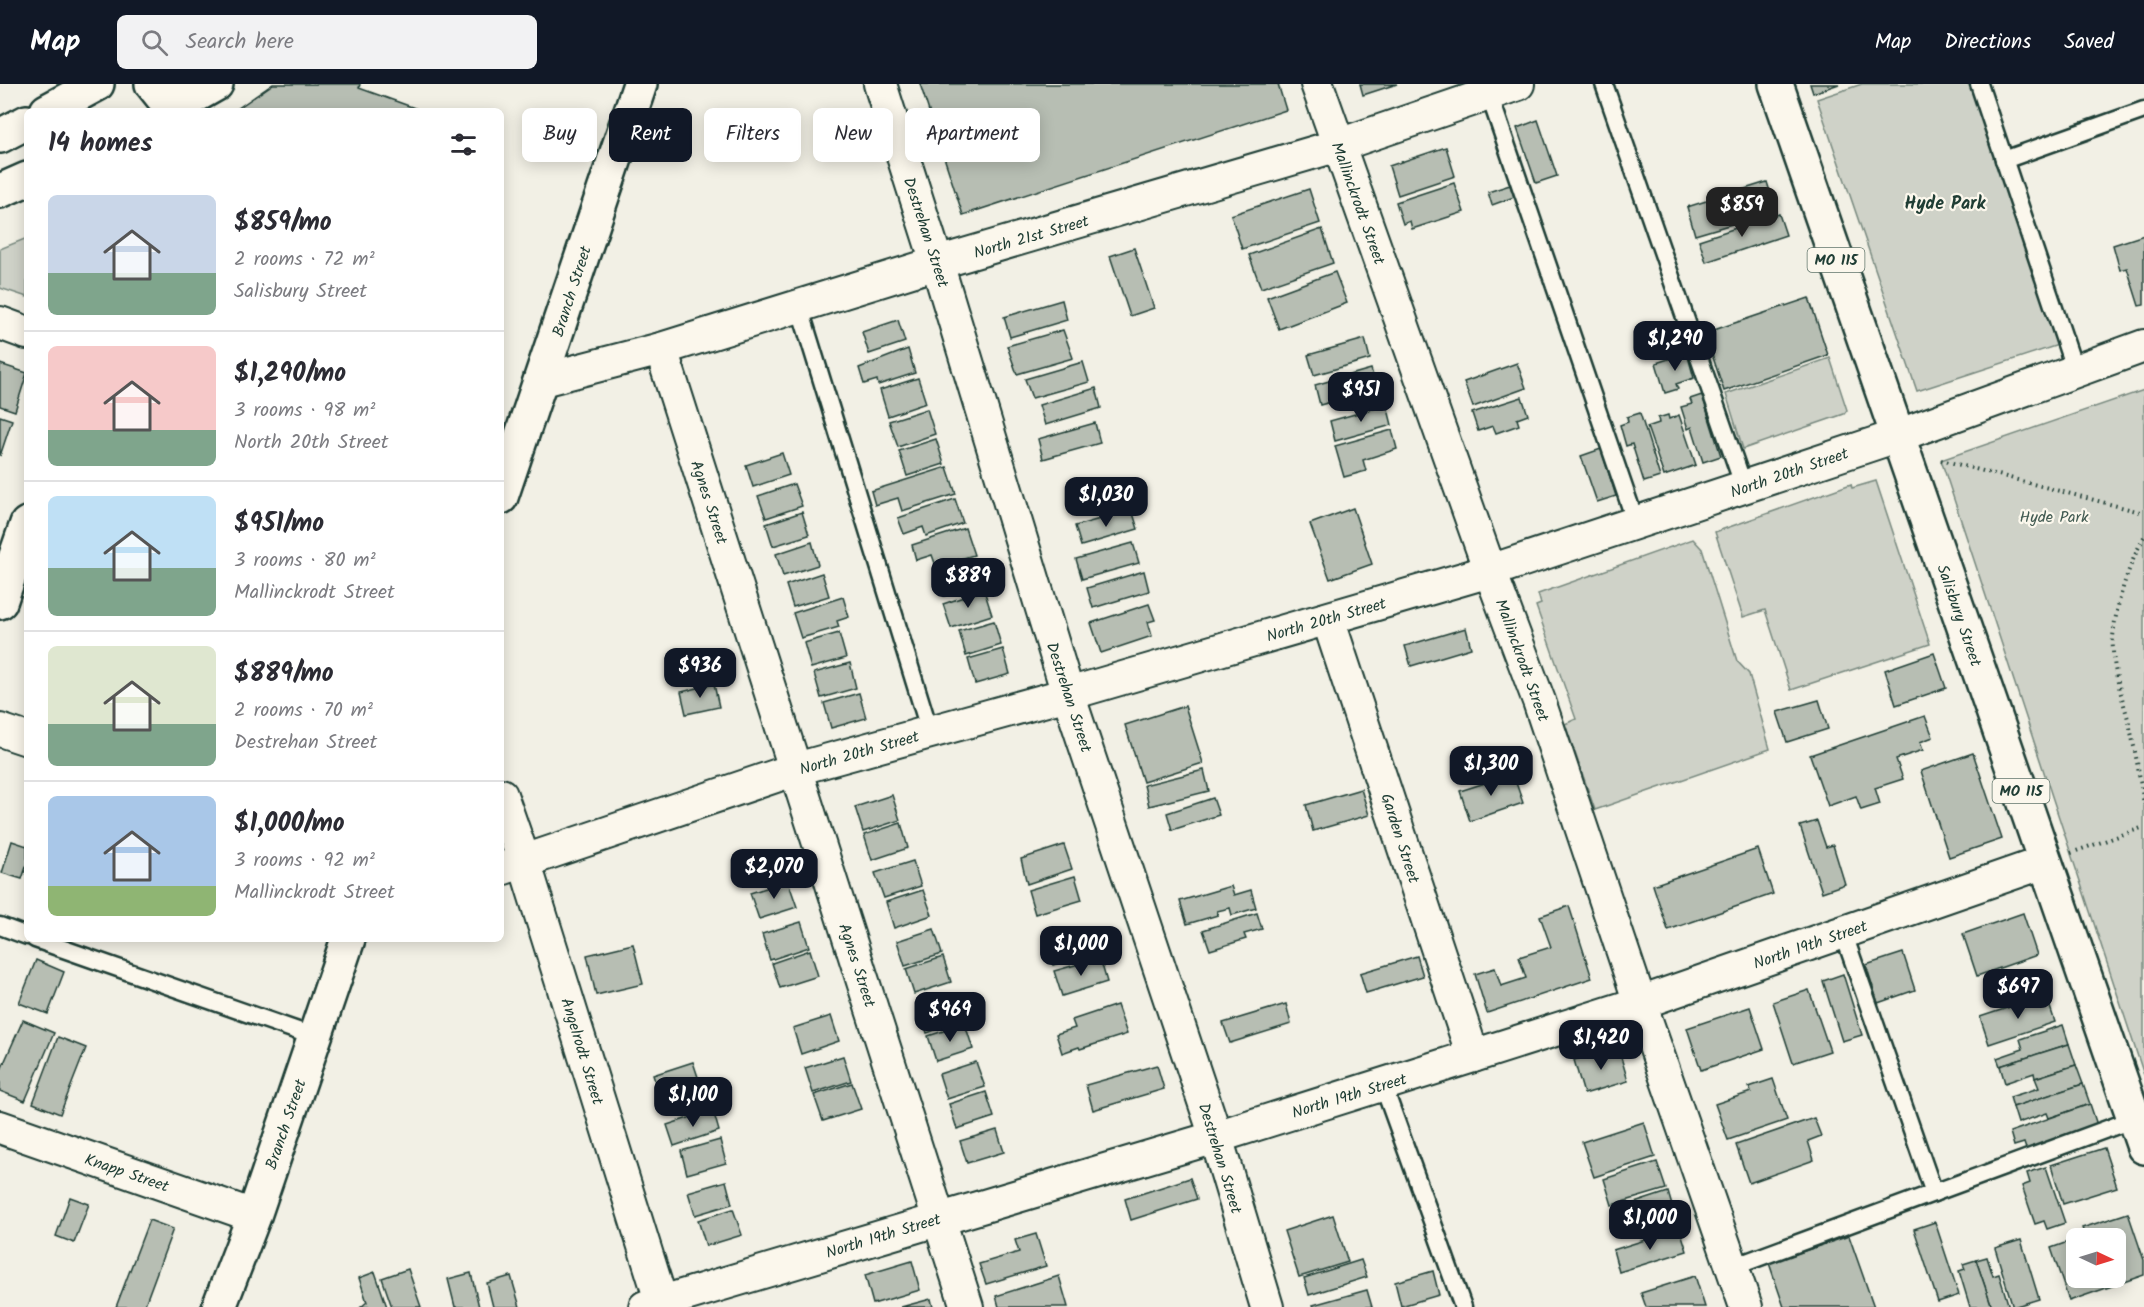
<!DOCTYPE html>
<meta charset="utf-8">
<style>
:root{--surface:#fff;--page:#f2f2f3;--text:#2b2b33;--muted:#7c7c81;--line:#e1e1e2;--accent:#111827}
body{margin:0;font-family:Kalam,sans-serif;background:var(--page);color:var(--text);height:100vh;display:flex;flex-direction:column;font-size:22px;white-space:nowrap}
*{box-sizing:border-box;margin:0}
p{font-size:20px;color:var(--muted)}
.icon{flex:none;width:33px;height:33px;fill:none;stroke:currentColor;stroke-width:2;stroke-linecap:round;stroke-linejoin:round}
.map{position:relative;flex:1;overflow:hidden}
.panel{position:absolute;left:24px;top:24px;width:480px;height:834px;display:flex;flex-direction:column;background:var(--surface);border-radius:9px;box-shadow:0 3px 15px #0003}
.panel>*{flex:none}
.banner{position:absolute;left:522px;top:24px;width:570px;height:54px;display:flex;gap:12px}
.needle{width:39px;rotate:94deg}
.fabs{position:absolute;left:2066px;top:1144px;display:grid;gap:12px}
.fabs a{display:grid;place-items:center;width:60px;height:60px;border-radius:9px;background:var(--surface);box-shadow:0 3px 15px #0003;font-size:30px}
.price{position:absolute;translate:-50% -51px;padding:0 14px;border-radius:12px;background:var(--accent);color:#fff;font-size:20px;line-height:39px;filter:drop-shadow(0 2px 3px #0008)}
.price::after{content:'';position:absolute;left:50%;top:36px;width:18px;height:14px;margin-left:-9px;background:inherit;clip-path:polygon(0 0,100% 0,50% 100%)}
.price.selected{background:#222;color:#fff}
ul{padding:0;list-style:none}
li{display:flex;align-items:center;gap:18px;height:150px;padding:0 24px}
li+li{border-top:2px solid var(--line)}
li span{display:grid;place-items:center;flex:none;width:168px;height:120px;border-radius:9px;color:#555}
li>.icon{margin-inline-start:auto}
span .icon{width:72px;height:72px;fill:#fffc;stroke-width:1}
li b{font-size:26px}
h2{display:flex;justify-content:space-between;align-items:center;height:72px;padding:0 24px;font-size:26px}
.pill{padding:0 21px;border-radius:9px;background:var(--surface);box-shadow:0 3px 15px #0003;font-size:21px;line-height:54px}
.pill.selected{background:var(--accent);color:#fff}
header{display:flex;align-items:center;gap:36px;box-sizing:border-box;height:84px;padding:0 30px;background:var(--accent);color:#fff}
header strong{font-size:28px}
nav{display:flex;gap:33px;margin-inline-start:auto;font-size:21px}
.search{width:420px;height:54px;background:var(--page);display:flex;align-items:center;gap:15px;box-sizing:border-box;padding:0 21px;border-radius:9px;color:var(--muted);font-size:22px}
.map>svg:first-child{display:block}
</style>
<header>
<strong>Map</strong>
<div class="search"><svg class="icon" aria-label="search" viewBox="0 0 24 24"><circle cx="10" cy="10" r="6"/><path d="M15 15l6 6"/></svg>Search here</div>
<nav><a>Map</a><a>Directions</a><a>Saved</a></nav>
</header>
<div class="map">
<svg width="2144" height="1223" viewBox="0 0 2144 1223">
<rect width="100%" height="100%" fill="#f2f0e5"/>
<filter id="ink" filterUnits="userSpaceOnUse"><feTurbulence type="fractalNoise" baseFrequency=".0167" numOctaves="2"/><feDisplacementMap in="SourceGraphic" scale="12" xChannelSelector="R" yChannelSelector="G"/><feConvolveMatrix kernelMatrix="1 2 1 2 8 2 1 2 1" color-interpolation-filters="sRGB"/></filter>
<g filter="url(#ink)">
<g fill="#cfd2c8" stroke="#77887e" stroke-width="1.5">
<polygon points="1862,0 1971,0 2058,261 1917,307 1817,15"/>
<polygon points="27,154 27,213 0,204 0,165"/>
<polygon points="1830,274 1847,326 1844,330 1743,365 1726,310"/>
<polygon points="2144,306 2144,991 1941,376"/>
<polygon points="1876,397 1930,560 1791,606 1765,526 1743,533 1715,448 1851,400 1852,404"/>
<polygon points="1693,455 1702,465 1737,577 1749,590 1770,665 1595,726 1565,640 1576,635 1536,522 1541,520 1538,510"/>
</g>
<g fill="#b7beb3" stroke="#1f3d34" stroke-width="1.5">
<polygon points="273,0 360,0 359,4 423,27 234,27"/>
<polygon points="920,0 1278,0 1286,26 963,131"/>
<polygon points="1360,0 1397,0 1363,11"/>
<polygon points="1810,0 1839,0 1813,9"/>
<polygon points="1538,36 1557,92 1536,99 1517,44"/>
<polygon points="1446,63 1455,92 1398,111 1389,82"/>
<polygon points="1767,98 1776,127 1695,151 1687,123"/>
<polygon points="1454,99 1464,128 1412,145 1410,137 1403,140 1396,118"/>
<polygon points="1510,101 1514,113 1492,121 1488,108"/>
<polygon points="1309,105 1320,139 1242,165 1231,131"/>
<polygon points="1779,130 1786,151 1706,178 1699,156"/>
<polygon points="1322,145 1333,179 1261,204 1249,171"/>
<polygon points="2144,151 2144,221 2139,222 2127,184 2120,186 2113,161"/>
<polygon points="1134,164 1154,224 1130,232 1110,172"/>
<polygon points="1335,188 1347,219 1279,245 1267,213"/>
<polygon points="1809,214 1828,271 1724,307 1705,249"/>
<polygon points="1062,216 1067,236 1010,253 1004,233"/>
<polygon points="898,236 905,258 869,270 862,248"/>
<polygon points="1063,246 1073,274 1017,290 1007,262"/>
<polygon points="1365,255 1370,275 1314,291 1308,271"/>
<polygon points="908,265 915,289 878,301 877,296 864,300 859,284"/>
<polygon points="1687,269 1694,294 1676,300 1678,305 1665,309 1656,279"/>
<polygon points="1083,278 1089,298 1032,314 1025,295"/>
<polygon points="1517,279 1526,304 1473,323 1464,298"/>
<polygon points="0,280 27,289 15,327 0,322"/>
<polygon points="1371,285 1377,305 1320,321 1315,301"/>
<polygon points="918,294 926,319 888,332 880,306"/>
<polygon points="1096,304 1101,324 1045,341 1039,321"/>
<polygon points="1702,311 1721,372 1703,378 1692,343 1688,345 1681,323 1692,320 1690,315"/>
<polygon points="1522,313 1528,331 1517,335 1519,341 1496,349 1493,342 1478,347 1472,329"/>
<polygon points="1387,321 1392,341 1335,357 1330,337"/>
<polygon points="927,325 935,350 898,363 889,337"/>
<polygon points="1640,329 1660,393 1644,398 1632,360 1626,362 1620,341 1628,338 1627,333"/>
<polygon points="1668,331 1669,335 1679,331 1696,381 1664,392 1647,343 1659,339 1658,334"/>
<polygon points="0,332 12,336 0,372"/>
<polygon points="1095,339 1100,359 1043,375 1038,355"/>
<polygon points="1392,346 1397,365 1363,376 1366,387 1344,393 1335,362"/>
<polygon points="936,355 944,380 907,392 899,367"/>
<polygon points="1601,365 1616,412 1597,418 1581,372"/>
<polygon points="782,369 789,391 753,403 746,381"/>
<polygon points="947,383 956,410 902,427 898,414 875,421 871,407"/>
<polygon points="1121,396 1127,415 1078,432 1072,413"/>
<polygon points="794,400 802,422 766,434 758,412"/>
<polygon points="955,415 963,439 926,452 923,443 904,450 898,434"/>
<polygon points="1353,424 1372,480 1330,495 1310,440"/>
<polygon points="1132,426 1138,445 1081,462 1075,442"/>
<polygon points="802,428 809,451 773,462 766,440"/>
<polygon points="965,444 974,471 936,482 932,471 916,476 912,461"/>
<polygon points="812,458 818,481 783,492 776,470"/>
<polygon points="1133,459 1139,479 1082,495 1076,475"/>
<polygon points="976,475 983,500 944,512 937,488"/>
<polygon points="1144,487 1149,507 1093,524 1087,504"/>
<polygon points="822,489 829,512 793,523 786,501"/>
<polygon points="984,506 992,531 951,544 943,520"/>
<polygon points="843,513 849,533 837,537 839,543 801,554 793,529"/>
<polygon points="1149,520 1155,536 1148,538 1152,552 1101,569 1091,539"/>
<polygon points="994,537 1001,561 966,572 959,547"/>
<polygon points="1466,544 1471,564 1411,582 1405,562"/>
<polygon points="839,549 846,574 811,584 804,559"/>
<polygon points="1003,565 1010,590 975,600 968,575"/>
<polygon points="1934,569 1946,604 1896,621 1885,586"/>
<polygon points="850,579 856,604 821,614 814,589"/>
<polygon points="714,600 719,623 686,630 681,608"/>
<polygon points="859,609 866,634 831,644 824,619"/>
<polygon points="1819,616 1828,645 1787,658 1777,628"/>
<polygon points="1185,622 1203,679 1143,698 1125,641"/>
<polygon points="1925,632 1933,653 1920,658 1923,666 1896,675 1903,695 1875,704 1880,720 1861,726 1856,712 1828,722 1810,671"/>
<polygon points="1973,669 2002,755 1949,773 1921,687"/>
<polygon points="1204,686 1209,707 1149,722 1144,701"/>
<polygon points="1513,690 1523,719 1470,737 1460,707"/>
<polygon points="1361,705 1369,731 1313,747 1306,721"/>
<polygon points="892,711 900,736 863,748 855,723"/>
<polygon points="1213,714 1219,731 1172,746 1167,729"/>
<polygon points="1817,737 1826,763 1833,761 1845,800 1822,808 1800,742"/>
<polygon points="901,739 908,764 872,776 864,751"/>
<polygon points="12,757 27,762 27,780 22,795 2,789"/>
<polygon points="1064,761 1072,785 1027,800 1021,775"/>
<polygon points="1758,765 1773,810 1668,846 1653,801"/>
<polygon points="913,777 921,802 884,814 875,789"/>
<polygon points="1075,792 1082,816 1035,830 1028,806"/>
<polygon points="788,797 797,823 759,835 750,809"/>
<polygon points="1231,802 1234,811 1251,806 1256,824 1232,831 1230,824 1217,827 1218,831 1187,840 1180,817"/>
<polygon points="923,806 932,831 894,844 886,818"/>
<polygon points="1569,822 1592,894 1487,929 1475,890 1495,884 1501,902 1526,894 1519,873 1551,863 1540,832"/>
<polygon points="1257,829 1262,845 1244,850 1246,855 1210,866 1203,846"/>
<polygon points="2023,829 2037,871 1977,892 1963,850"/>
<polygon points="801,838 809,863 770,876 762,850"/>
<polygon points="1090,843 1098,867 1053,881 1046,857"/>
<polygon points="934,845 942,870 905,882 897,857"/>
<polygon points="633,860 643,900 596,911 587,871"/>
<polygon points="810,866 818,892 780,904 772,879"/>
<polygon points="1903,869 1915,906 1878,919 1866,881"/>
<polygon points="1417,872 1423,892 1366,909 1360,889"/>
<polygon points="943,873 951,898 914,910 906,885"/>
<polygon points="1100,874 1107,898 1062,912 1054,887"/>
<polygon points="36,876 64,888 48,930 19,919"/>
<polygon points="1843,890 1862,951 1842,957 1823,897"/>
<polygon points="1809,906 1830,967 1793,979 1773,918"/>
<polygon points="956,911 964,936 927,949 919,924"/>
<polygon points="2046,911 2055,938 1989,960 1980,933"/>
<polygon points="1286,920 1291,940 1230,959 1223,939"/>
<polygon points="1117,921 1127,950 1080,965 1079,963 1062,969 1056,950 1075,944 1072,936"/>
<polygon points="1750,923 1764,965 1701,986 1687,944"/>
<polygon points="831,932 839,957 801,970 793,944"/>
<polygon points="23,936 54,949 25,1017 0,1007 0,988"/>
<polygon points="965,940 973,965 936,977 928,952"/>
<polygon points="2063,941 2069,960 2000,982 1997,974 2023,965 2020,955"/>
<polygon points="58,953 86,964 60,1030 33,1019"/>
<polygon points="2069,960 2076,981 2035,994 2034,989 2005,999 2000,982"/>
<polygon points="1618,963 1628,997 1584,1010 1574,976"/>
<polygon points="843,972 851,997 813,1009 805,984"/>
<polygon points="693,978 702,1005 662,1018 653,991"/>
<polygon points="976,978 985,1003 947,1015 939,990"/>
<polygon points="1157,981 1164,1005 1093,1026 1086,1001"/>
<polygon points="2076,981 2083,1000 2013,1023 2010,1013 2039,1004 2035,994"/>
<polygon points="1773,995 1787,1036 1728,1056 1715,1020 1751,1008 1749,1003"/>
<polygon points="852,999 861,1025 823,1037 814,1011"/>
<polygon points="2083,1000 2090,1020 2049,1034 2047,1029 2018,1039 2013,1023"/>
<polygon points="986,1008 994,1033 957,1045 949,1020"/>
<polygon points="2090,1020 2098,1044 2027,1068 2024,1059 2014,1062 2010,1048"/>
<polygon points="713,1026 719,1047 674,1062 667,1041"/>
<polygon points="1814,1034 1821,1052 1808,1057 1814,1076 1749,1099 1736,1061"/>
<polygon points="1644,1038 1655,1073 1594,1093 1582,1058"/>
<polygon points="997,1046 1004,1068 967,1079 960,1057"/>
<polygon points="720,1056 726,1079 687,1090 681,1067"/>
<polygon points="2104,1064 2117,1103 2063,1120 2051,1081"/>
<polygon points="1657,1078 1666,1105 1612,1121 1604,1095"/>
<polygon points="2046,1083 2065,1139 2047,1145 2044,1137 2035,1140 2022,1102 2030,1099 2027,1089"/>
<polygon points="1190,1094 1197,1115 1131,1136 1125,1115"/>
<polygon points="726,1097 732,1120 695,1131 688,1108"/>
<polygon points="1668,1108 1675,1132 1620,1149 1613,1126"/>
<polygon points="70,1113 89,1120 74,1159 56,1152"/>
<polygon points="733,1125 742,1151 706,1162 698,1136"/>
<polygon points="2128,1129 2144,1176 2144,1191 2069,1217 2051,1164 2076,1155 2076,1194 2115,1194 2115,1155 2077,1155 2085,1152 2082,1144"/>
<polygon points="1333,1131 1348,1178 1299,1193 1284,1147"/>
<polygon points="149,1136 173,1145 144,1223 116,1223"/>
<polygon points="1935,1138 1959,1211 1938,1218 1914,1145"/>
<polygon points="1680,1145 1687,1167 1619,1188 1613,1166"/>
<polygon points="1036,1150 1046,1182 986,1200 979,1180 1019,1168 1015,1156"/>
<polygon points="1849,1152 1874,1223 1784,1223 1769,1179"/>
<polygon points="2021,1156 2039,1215 2013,1223 1995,1164"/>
<polygon points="1987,1173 1993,1192 1999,1190 2009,1223 1992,1223 1976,1176"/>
<polygon points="1361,1176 1367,1193 1309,1211 1304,1194"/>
<polygon points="1976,1176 1992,1223 1970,1223 1959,1187 1965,1185 1963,1180"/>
<polygon points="912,1177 920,1206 873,1220 865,1191"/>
<polygon points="408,1185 421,1223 392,1223 382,1194"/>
<polygon points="1433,1187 1439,1211 1401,1222 1395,1198"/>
<polygon points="375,1188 387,1223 361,1223 367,1218 359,1194"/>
<polygon points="471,1189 479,1223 455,1223 448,1195"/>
<polygon points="511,1192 520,1223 493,1223 487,1199"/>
<polygon points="1059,1192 1068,1223 999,1223 996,1212"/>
<polygon points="1695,1192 1705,1223 1646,1223 1641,1209"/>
<polygon points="1367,1206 1372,1223 1314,1223 1313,1221"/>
<polygon points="931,1215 933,1223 901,1223"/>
</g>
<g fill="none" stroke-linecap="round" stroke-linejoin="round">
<defs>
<g id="service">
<polyline points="1604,0 1744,403"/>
<polyline points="1979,0 2075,287"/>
<polyline points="1489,10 1636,439"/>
<polyline points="2004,76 2144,26"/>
<polyline points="799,222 930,648"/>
<polyline points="0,842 27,852"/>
<polyline points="1843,848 1934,1109"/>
<polyline points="35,855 315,953"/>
<polyline points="1383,1001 1463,1223"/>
<polyline points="1733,1183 2134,1035"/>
</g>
<g id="minor">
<polyline points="880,0 937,179 1068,610 1216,1053 1267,1223"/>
<polyline points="1317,0 1490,487 1539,617 1640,919 1746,1223"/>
<polyline points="0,239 27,249"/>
<polyline points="661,265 967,1223"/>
<polyline points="542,296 661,265 937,179 1339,61 1518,0"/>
<polyline points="1328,535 1473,972"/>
<polyline points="0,646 27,655"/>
<polyline points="501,711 524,777 663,1223"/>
<polyline points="501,785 796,685 1068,610 1490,487 1897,352 2144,262"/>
<polyline points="0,1043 254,1132"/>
<polyline points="645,1223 1216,1053 1473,972 1640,919 2045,778"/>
</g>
<g id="tertiary">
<polyline points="501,413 640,0"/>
<polyline points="0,518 27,440"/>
<polyline points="219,1223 254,1132 348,855"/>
</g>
<polyline id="secondary" points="152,0 172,25 216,0"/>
<g id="primary">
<polyline points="1776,0 2144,1063"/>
<polyline points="47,27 97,0"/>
<polyline points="169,27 172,25 181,0"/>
<polyline points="0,52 27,38"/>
<polyline points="0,107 27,95"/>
</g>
</defs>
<use href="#service" stroke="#1f3d34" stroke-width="21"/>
<use href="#minor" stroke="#1f3d34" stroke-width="36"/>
<use href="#tertiary" stroke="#1f3d34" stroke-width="38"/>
<use href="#secondary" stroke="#1f3d34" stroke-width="38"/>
<use href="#primary" stroke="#1f3d34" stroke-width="38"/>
<g stroke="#1f3d34" stroke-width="4" stroke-dasharray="1.5 4.5" stroke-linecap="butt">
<polyline points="1941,376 2144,429"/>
<path d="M2144 453C2128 482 2116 520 2113 553 2111 582 2122 612 2129 639 2135 666 2140 693 2144 721"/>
<polyline points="2071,769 2144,743"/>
</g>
<use href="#service" stroke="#fbf7ec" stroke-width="16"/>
<use href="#minor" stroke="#fbf7ec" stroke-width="32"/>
<use href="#tertiary" stroke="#fbf7ec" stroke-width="33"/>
<use href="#secondary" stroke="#fbf7ec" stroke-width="33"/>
<use href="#primary" stroke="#fbf7ec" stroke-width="33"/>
</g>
</g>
<g text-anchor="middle" stroke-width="4.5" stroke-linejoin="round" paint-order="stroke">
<g fill="#fbf7ec" stroke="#61756b" stroke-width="1.5">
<rect x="1807.5" y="164" width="57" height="24" rx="4.5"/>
<rect x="1992.5" y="695" width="57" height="24" rx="4.5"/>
</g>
<g font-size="15" font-weight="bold" fill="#1f3d34">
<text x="1836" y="181">MO 115</text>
<text x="2021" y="712">MO 115</text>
</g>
<g font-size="16" fill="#1f3d34" stroke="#fbf7ec">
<text transform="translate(1359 119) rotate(70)" y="6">Mallinckrodt Street</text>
<text transform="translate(927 148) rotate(72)" y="6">Destrehan Street</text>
<text transform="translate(1031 152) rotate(-16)" y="6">North 21st Street</text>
<text transform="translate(571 207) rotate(-72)" y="6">Branch Street</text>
<text transform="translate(1789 388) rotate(-19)" y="6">North 20th Street</text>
<text transform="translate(710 418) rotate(72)" y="6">Agnes Street</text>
<text transform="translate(1960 531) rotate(71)" y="6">Salisbury Street</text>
<text transform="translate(1326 535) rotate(-16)" y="6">North 20th Street</text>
<text transform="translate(1523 576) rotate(70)" y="6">Mallinckrodt Street</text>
<text transform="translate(1070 613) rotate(72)" y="6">Destrehan Street</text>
<text transform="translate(859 668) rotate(-16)" y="6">North 20th Street</text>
<text transform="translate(1401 754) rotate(72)" y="6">Garden Street</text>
<text transform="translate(1810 860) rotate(-19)" y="6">North 19th Street</text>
<text transform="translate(858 881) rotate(72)" y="6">Agnes Street</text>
<text transform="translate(583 967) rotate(73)" y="6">Angelrodt Street</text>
<text transform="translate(1349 1011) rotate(-17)" y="6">North 19th Street</text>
<text transform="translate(285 1040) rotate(-71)" y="6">Branch Street</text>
<text transform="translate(1221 1074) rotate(73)" y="6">Destrehan Street</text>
<text transform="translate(127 1088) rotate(19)" y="6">Knapp Street</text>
<text transform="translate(883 1151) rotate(-17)" y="6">North 19th Street</text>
</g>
<g font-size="16" fill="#425b52" stroke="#fbf7ec">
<text x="2054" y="438">Hyde Park</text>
</g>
<g font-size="18" font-weight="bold" fill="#1f3d34" stroke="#fbf7ec">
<text x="1945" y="125">Hyde Park</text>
</g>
</g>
</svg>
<div class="fabs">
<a><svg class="needle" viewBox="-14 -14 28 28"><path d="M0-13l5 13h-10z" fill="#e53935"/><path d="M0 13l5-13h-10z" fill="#7c7c81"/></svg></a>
</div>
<b class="price selected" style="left:1742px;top:154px">$859</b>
<b class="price" style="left:1675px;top:288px">$1,290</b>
<b class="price" style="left:1361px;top:339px">$951</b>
<b class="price" style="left:1106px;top:444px">$1,030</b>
<b class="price" style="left:968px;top:525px">$889</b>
<b class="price" style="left:700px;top:615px">$936</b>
<b class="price" style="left:1491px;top:713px">$1,300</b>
<b class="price" style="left:774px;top:816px">$2,070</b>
<b class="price" style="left:1081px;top:893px">$1,000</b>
<b class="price" style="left:2018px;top:936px">$697</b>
<b class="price" style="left:950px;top:959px">$969</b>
<b class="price" style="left:1601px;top:987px">$1,420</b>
<b class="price" style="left:693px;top:1044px">$1,100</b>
<b class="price" style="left:1650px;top:1167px">$1,000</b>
<div class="banner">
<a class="pill">Buy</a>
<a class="pill selected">Rent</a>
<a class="pill">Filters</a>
<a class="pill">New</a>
<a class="pill">Apartment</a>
</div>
<section class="panel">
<h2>14 homes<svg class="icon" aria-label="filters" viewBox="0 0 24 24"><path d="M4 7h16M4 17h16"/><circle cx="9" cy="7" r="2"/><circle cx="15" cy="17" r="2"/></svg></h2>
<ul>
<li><span style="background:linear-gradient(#c9d6e8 65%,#7fa58c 0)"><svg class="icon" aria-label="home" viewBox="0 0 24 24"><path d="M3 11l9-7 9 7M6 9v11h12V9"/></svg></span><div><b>$859/mo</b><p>2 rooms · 72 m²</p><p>Salisbury Street</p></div></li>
<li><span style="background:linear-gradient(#f6c9c9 70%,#7fa58c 0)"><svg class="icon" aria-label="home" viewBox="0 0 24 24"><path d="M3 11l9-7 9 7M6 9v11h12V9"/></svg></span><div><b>$1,290/mo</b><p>3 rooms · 98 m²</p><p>North 20th Street</p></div></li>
<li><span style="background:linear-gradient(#bfe0f5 60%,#7fa58c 0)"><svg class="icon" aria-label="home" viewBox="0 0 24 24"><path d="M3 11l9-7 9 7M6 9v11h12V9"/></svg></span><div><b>$951/mo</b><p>3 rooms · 80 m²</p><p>Mallinckrodt Street</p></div></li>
<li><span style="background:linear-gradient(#dfe7d0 65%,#7fa58c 0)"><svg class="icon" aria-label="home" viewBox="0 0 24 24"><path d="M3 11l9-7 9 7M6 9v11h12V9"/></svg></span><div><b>$889/mo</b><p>2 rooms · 70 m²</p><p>Destrehan Street</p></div></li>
<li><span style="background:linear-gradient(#a9c7e8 75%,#8fb573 0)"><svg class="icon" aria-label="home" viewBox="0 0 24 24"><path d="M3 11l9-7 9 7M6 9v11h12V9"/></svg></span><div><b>$1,000/mo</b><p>3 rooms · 92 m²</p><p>Mallinckrodt Street</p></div></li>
</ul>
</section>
</div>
